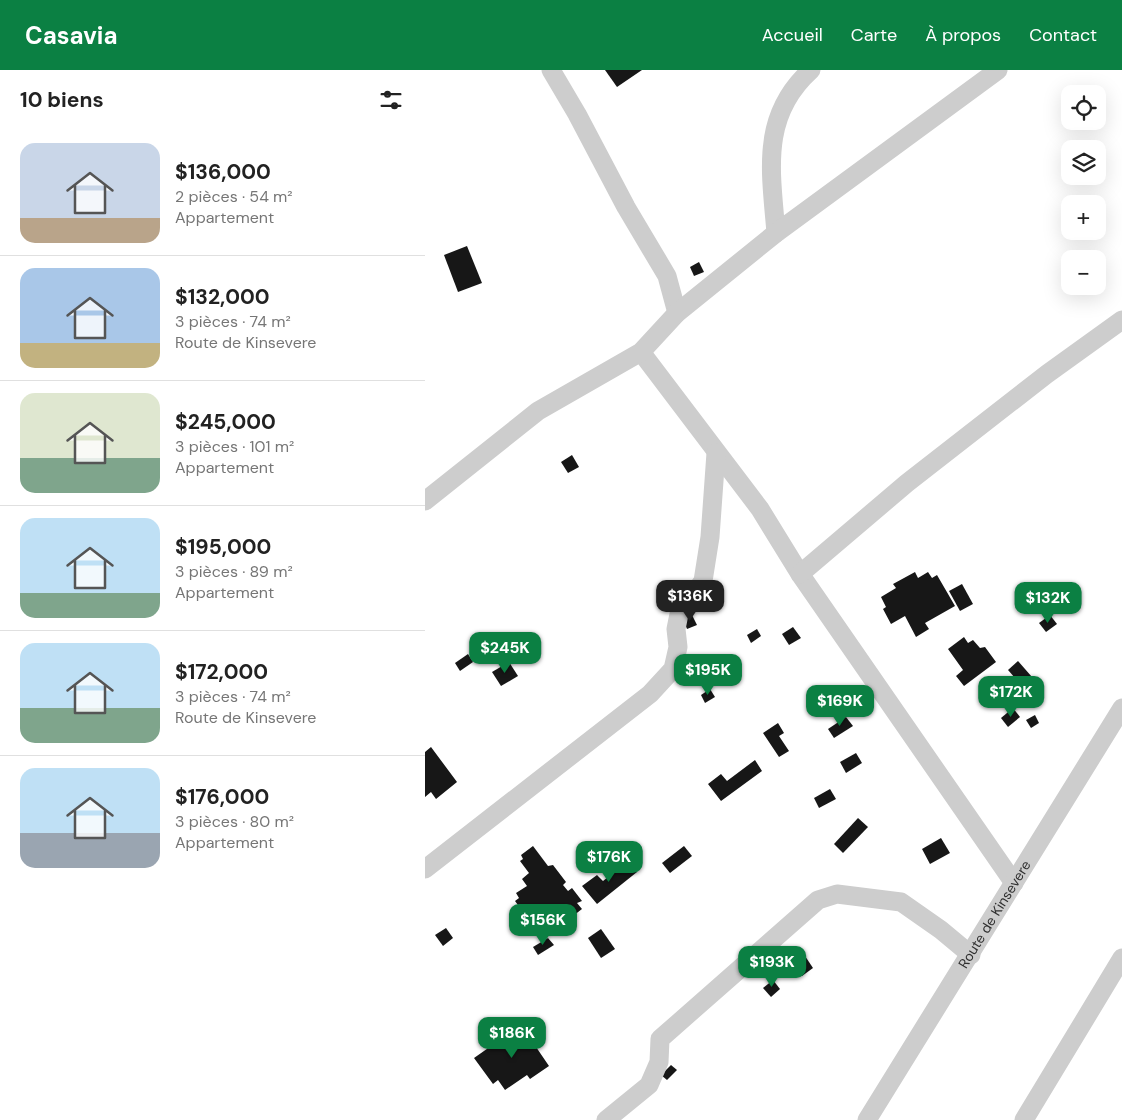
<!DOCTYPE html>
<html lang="fr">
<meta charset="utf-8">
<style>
:root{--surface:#fff;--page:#f6f6f6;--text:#222;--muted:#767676;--line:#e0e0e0;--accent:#0b8043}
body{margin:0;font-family:"DM Sans",sans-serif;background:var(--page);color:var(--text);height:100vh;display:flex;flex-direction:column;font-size:19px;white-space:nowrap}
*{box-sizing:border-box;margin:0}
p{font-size:16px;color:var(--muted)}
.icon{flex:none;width:28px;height:28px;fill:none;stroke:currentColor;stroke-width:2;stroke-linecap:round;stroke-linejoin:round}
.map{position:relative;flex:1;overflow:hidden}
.drawer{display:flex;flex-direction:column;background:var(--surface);width:425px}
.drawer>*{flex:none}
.tools{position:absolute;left:636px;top:15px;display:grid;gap:10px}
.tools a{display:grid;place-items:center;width:45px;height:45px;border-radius:10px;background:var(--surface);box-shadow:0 5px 20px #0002;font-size:25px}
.price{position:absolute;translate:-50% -42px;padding:0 11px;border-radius:10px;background:var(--accent);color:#fff;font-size:16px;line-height:32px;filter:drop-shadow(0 1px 2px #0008)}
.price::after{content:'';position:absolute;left:50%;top:30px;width:15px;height:11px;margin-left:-8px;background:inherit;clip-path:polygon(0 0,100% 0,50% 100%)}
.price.selected{background:#222;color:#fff}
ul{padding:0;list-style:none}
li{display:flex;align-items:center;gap:15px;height:125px;padding:0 20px}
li+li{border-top:1px solid var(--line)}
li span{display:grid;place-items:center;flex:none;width:140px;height:100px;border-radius:15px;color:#555}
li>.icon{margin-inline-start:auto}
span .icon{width:60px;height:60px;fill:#fffc;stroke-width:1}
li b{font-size:21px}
h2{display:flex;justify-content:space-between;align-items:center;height:60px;padding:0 20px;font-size:21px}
header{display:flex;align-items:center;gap:30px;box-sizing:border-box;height:70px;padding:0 25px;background:var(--accent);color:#fff}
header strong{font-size:24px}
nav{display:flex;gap:28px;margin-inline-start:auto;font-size:18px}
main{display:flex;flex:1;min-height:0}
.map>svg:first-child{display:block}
</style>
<header>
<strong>Casavia</strong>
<nav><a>Accueil</a><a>Carte</a><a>À propos</a><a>Contact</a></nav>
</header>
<main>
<section class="drawer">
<h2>10 biens<svg class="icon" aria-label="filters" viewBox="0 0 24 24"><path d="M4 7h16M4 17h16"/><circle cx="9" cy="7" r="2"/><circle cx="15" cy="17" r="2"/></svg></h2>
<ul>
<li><span style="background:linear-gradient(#c9d6e8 75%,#b9a48a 0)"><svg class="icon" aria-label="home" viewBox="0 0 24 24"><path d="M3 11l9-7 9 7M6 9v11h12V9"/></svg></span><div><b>$136,000</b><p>2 pièces · 54 m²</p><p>Appartement</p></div></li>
<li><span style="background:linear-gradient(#a9c7e8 75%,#c2b280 0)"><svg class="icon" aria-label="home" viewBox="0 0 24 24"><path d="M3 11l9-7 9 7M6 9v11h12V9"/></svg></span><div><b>$132,000</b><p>3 pièces · 74 m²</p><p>Route de Kinsevere</p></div></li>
<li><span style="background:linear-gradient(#dfe7d0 65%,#7fa58c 0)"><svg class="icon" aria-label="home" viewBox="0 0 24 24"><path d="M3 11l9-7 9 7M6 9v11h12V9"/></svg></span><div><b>$245,000</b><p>3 pièces · 101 m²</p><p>Appartement</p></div></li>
<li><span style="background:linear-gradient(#bfe0f5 75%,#7fa58c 0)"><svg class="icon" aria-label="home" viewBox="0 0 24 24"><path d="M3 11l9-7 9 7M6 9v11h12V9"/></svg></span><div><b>$195,000</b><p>3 pièces · 89 m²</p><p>Appartement</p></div></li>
<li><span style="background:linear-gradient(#bfe0f5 65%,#7fa58c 0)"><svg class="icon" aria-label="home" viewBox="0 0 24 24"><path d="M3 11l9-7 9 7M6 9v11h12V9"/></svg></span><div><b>$172,000</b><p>3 pièces · 74 m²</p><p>Route de Kinsevere</p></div></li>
<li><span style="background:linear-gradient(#bfe0f5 65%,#9aa5b1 0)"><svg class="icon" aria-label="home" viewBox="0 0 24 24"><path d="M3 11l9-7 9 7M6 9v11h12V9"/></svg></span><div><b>$176,000</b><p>3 pièces · 80 m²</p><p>Appartement</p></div></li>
</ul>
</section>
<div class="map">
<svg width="697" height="1050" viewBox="0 0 697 1050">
<rect width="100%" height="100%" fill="#fff"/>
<g fill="#171717">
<polygon points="180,0 217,0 192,17"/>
<polygon points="42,176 57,213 33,222 19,185"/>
<polygon points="274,192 279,202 269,206 265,197"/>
<polygon points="147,385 154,397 143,403 136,392"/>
<polygon points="490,502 493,508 503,502 507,508 512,505 530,536 500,553 504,559 491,567 480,546 466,554 458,539 461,537 456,527 471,518 468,514"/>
<polygon points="537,514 548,534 535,541 524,521"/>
<polygon points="267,545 272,555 262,559 258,549"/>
<polygon points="625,545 632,554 621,562 614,553"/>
<polygon points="368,557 376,568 364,575 357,564"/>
<polygon points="332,559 336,566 326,573 322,565"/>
<polygon points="539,567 543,573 548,570 555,578 560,577 571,592 539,616 531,606 538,600 523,579"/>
<polygon points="43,584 48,592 35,601 30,593"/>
<polygon points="593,591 607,607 597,616 583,600"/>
<polygon points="84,592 93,606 76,616 67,602"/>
<polygon points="285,619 290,627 280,633 276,625"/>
<polygon points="588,638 595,647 583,657 576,648"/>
<polygon points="610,645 614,653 606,658 601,650"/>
<polygon points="421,647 428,656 409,668 403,659"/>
<polygon points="353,653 359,663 354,666 364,681 354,687 338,663"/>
<polygon points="6,677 32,712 11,729 6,722 0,727 0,682"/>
<polygon points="431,683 437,693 421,703 415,692"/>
<polygon points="330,690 337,701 296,731 283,714 296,704 302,711"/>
<polygon points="405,719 411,729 394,738 389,728"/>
<polygon points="433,748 443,757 418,783 409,774"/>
<polygon points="516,768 525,783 505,794 497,779"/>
<polygon points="108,776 123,796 128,795 141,812 138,815 143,821 147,818 157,831 152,833 157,839 144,849 148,854 134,865 115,841 110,844 107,842 101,846 90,831 94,828 91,823 102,816 97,809 104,803 95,791 98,789 96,785"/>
<polygon points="259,776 267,786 245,803 237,793"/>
<polygon points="203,791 212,802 172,834 157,816 172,805 178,811"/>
<polygon points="21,858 28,868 18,876 10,865"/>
<polygon points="176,859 190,879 176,888 163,868"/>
<polygon points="123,868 129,875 113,885 108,877"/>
<polygon points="380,886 388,898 377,906 368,894"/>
<polygon points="348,910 355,919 346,927 338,918"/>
<polygon points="96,955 124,996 105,1009 102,1005 80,1020 73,1010 68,1014 49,988"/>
<polygon points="246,995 252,1000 242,1010 236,1005"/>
</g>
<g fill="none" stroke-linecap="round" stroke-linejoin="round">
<g stroke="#cdcdcd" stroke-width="19">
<polyline points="126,0 152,44 201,137 242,206 252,243"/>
<path d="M351 163C346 101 335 46 386 0"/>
<polyline points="216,282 335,439 375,504 589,813"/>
<polyline points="0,431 113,341 216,282 252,243 351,163 573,0"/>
<polyline points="375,504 482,413 622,304 697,250"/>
<polyline points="0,799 225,624 248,599 253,577 251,559 254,544 278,511 285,467 291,383"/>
<polyline points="181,1050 224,1015 234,992 235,969 393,830 412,824 476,832 516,860 546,885"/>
<path id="s1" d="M442 1050 697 638"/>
<polyline points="599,1050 697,888"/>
</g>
</g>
<g text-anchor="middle" stroke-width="5" stroke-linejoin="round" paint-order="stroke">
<g font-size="14" fill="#303030" stroke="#fff">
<text dy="5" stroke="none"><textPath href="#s1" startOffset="242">Route de Kinsevere</textPath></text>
</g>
</g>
</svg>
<div class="tools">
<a><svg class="icon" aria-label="locate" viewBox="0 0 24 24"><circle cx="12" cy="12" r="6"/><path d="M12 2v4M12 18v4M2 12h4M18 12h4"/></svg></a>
<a><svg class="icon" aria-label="layers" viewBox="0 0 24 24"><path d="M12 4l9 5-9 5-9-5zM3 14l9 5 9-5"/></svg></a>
<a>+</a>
<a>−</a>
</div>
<b class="price selected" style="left:265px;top:552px">$136K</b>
<b class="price" style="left:623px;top:554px">$132K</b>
<b class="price" style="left:80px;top:604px">$245K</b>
<b class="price" style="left:283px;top:626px">$195K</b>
<b class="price" style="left:586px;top:648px">$172K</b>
<b class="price" style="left:415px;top:657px">$169K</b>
<b class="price" style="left:184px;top:813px">$176K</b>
<b class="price" style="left:118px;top:876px">$156K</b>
<b class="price" style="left:347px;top:918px">$193K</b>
<b class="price" style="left:87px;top:989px">$186K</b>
</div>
</main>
